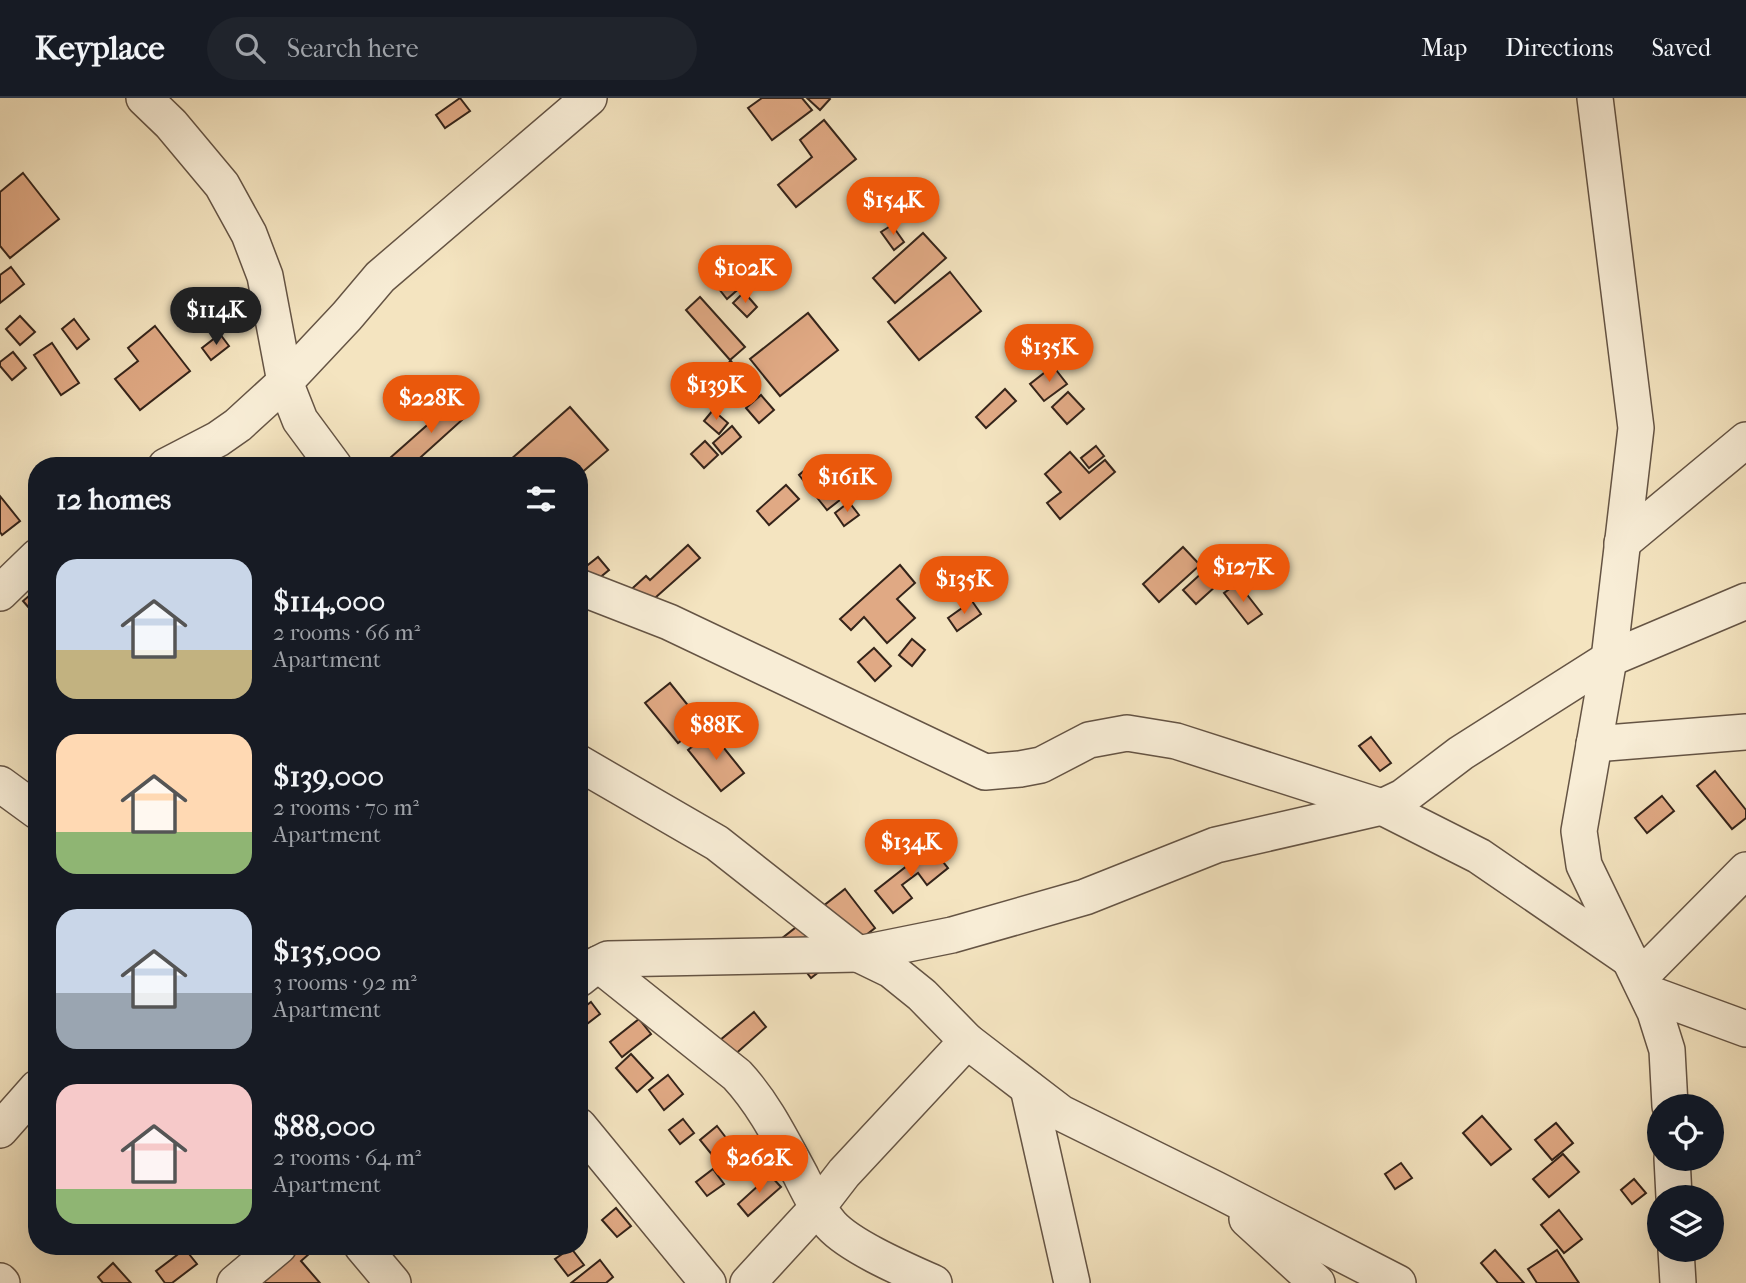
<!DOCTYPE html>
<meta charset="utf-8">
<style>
:root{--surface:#171b24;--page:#20242c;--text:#f1f3f6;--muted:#9ea1a6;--line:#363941;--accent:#ea580c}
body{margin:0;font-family:"IM FELL French Canon",serif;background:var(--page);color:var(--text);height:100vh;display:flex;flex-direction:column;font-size:26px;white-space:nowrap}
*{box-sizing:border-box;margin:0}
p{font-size:23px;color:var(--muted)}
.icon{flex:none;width:38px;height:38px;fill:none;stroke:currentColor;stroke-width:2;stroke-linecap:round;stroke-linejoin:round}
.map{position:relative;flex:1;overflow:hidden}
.drawer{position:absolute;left:28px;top:359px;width:560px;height:798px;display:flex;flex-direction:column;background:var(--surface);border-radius:28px;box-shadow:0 7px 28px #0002}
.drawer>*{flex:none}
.controls{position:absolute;left:1647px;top:996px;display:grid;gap:14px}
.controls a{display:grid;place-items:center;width:77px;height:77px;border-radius:50%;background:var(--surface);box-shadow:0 7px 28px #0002;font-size:35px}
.price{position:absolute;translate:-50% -60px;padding:0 16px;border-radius:24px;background:var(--accent);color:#fff;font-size:23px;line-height:46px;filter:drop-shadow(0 2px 4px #0008)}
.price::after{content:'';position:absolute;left:50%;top:42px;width:21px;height:16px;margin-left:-10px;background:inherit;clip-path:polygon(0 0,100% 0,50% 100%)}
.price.active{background:#222;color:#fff}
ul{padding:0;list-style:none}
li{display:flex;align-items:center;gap:21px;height:175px;padding:0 28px}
li span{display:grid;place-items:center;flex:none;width:196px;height:140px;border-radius:21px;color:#555}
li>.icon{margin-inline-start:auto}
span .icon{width:84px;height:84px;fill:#fffc;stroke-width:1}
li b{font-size:30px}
h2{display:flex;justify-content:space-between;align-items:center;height:84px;padding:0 28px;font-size:30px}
header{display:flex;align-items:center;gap:42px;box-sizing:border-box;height:98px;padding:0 35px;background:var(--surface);border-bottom:2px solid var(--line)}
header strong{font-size:33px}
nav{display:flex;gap:38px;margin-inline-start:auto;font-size:24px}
.search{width:490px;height:63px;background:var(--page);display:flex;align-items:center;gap:18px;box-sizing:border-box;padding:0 24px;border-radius:38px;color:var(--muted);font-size:26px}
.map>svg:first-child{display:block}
</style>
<header>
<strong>Keyplace</strong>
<div class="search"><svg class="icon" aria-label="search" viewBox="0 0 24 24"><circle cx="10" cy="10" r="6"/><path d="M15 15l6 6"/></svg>Search here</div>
<nav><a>Map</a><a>Directions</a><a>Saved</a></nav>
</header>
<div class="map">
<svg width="1746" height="1185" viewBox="0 0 1746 1185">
<rect width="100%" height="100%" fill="#f4e4c0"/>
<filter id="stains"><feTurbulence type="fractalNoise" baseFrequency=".00286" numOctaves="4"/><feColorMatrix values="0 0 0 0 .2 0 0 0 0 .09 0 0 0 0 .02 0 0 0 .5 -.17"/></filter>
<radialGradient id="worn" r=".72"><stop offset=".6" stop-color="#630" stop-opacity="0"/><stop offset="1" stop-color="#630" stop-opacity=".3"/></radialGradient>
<g fill="#e0a984" stroke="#35241a" stroke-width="2">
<polygon points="460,0 470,13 445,30 436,17"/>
<polygon points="762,0 802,0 812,12 772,42 748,10"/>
<polygon points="807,0 829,0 830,1 820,12"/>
<polygon points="824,22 856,61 796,109 778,87 812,59 800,42"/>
<polygon points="23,75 59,121 10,160 0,148 0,94"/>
<polygon points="892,127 904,144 894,152 881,134"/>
<polygon points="923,135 946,160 895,205 873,180"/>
<polygon points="752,154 765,168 727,201 715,186"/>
<polygon points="11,169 24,186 0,205 0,177"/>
<polygon points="950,174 981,213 919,262 888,224"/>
<polygon points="744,194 757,209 747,219 733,205"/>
<polygon points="700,199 745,249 730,262 686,212"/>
<polygon points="808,215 838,252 780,298 750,261"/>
<polygon points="20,218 35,234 20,247 6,231"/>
<polygon points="74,221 89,241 77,251 62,231"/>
<polygon points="155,228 190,273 140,312 115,281 138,263 128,250"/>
<polygon points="220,236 229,248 211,262 202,250"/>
<polygon points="52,245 79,285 61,297 34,257"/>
<polygon points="13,254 26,270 12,282 0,268 0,264"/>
<polygon points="731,263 742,277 729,286 719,272"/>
<polygon points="1053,268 1067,286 1044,303 1030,286"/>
<polygon points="1005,291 1016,303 986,330 976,319"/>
<polygon points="1068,294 1084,311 1067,326 1052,309"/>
<polygon points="761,297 774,312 759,325 746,310"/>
<polygon points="460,298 473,312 411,368 381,368"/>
<polygon points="570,309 608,352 579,377 579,368 513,368 509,363"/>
<polygon points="713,312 728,325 719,336 704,323"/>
<polygon points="732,328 741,339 722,356 713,345"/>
<polygon points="705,343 718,357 704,370 691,356"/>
<polygon points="1096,348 1104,358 1089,370 1081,360"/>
<polygon points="1070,354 1089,375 1105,362 1115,374 1060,421 1047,405 1061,394 1045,376"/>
<polygon points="817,362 845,398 827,412 799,377"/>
<polygon points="786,387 799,401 769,427 757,413"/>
<polygon points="0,398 20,423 2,437 0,434"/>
<polygon points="849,404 859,417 844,428 835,415"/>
<polygon points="688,447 700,460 629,523 614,507 646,478 650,482"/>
<polygon points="1183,449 1200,467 1159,504 1143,486"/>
<polygon points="598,459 609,472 582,494 579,474"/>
<polygon points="1214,464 1227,478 1196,506 1183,492"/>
<polygon points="900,467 915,485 897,501 915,520 887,545 864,519 851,532 840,521"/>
<polygon points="1238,485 1262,516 1248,526 1224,495"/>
<polygon points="37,491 37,519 23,503"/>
<polygon points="972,503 981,516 957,533 948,520"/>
<polygon points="912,541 925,552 912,568 899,557"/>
<polygon points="874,550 891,568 875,583 858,564"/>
<polygon points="670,585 703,626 678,645 645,605"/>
<polygon points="711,634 744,675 721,693 688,652"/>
<polygon points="1371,639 1391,665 1380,673 1359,648"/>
<polygon points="1715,673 1746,712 1746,720 1732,731 1697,688"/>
<polygon points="1662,698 1674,713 1647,735 1635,720"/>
<polygon points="931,749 948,770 927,787 918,775 902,787 912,800 893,815 875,793"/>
<polygon points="845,791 875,830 811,880 781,841"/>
<polygon points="591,904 600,916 583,929 579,924 579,913"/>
<polygon points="754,914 766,929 732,959 719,943"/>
<polygon points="639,921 651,936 622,959 610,944"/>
<polygon points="631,956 653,980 637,994 616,970"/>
<polygon points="668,977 683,996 664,1012 649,992"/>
<polygon points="1482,1018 1511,1051 1491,1067 1463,1035"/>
<polygon points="683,1021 694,1035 680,1046 669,1032"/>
<polygon points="1556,1025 1573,1045 1552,1062 1535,1042"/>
<polygon points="717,1028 730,1045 713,1058 700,1042"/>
<polygon points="1563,1056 1579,1074 1549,1099 1533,1081"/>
<polygon points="1401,1065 1412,1080 1395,1091 1385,1076"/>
<polygon points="713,1071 724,1086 707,1098 696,1084"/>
<polygon points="770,1077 781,1089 748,1118 738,1106"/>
<polygon points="1634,1081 1646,1095 1632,1106 1621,1092"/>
<polygon points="616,1110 631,1128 617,1139 602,1122"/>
<polygon points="1559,1112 1582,1141 1564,1155 1541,1127"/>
<polygon points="284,1148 318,1148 301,1163 320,1185 259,1185"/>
<polygon points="571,1150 584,1167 568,1178 555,1161"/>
<polygon points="185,1151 197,1166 172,1185 165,1185 156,1173"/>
<polygon points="1495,1152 1524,1185 1498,1185 1481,1165"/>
<polygon points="1557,1152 1579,1185 1537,1185 1528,1171"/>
<polygon points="600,1162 613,1179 606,1185 571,1185"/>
<polygon points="113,1165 131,1185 103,1185 98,1179"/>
</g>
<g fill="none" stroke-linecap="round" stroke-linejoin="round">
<defs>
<g id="street">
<polyline points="144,0 171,26 222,87 249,136 265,178 285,284 300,322 334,368"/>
<polyline points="1595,0 1636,330 1609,561 1579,733 1584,767 1655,914 1667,952 1670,1008"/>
<polyline points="166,368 218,341 238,327 285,284 347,218 380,179 589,0"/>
<polyline points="1622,445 1746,342"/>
<polyline points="579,489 669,524 985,674 1020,671 1041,667 1089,642 1127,635 1176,643 1382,709 1479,758 1632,863"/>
<polyline points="0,495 37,459"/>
<polyline points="1594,646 1746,634"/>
<polyline points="579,665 717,745 858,856 891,872 922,897 967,943 1061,1015 1215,1091 1398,1185"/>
<polyline points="0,686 37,713"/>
<path d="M598 866 737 977C764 1006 781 1041 800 1076 809 1094 817 1111 831 1127 851 1149 905 1172 934 1185"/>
<polyline points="1640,879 1746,772"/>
<polyline points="579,881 598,866 608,861 858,856 952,837 1085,799 1216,747 1382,709 1403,699 1461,655 1609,561 1746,503"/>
<polyline points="1648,895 1746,931"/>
<polyline points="1028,990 1072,1185"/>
<polyline points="579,1028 708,1185"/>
<polyline points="0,1032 37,990"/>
<polyline points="1672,1060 1674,1099"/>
<polyline points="1247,1121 1317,1185"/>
<polyline points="362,1148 393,1185"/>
<polyline points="1676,1152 1678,1185"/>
<polyline points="0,1183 2,1185"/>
<polyline points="235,1185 279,1148"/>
<polyline points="748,1185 817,1110 844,1075 967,943"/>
</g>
</defs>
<use href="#street" stroke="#655444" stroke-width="38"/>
<use href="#street" stroke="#f8edd6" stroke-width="35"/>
</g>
<rect width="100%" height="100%" filter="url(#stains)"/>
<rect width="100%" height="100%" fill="url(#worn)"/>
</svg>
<div class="controls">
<a><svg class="icon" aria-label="locate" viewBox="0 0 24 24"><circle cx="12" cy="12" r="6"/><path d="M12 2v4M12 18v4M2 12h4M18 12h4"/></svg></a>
<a><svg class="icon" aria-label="layers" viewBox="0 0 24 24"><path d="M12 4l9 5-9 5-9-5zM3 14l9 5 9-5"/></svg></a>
</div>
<b class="price" style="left:893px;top:139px">$154K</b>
<b class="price" style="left:745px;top:207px">$102K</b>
<b class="price active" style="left:216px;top:249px">$114K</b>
<b class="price" style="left:1049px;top:286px">$135K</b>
<b class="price" style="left:716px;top:324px">$139K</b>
<b class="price" style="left:431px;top:337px">$228K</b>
<b class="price" style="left:847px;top:416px">$161K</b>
<b class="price" style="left:1243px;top:506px">$127K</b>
<b class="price" style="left:964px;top:518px">$135K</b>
<b class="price" style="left:716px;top:664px">$88K</b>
<b class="price" style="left:911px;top:781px">$134K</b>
<b class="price" style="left:759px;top:1097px">$262K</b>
<section class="drawer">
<h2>12 homes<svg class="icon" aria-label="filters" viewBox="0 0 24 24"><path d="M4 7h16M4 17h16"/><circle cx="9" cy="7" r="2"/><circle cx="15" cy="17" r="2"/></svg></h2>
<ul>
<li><span style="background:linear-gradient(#c9d6e8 65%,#c2b280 0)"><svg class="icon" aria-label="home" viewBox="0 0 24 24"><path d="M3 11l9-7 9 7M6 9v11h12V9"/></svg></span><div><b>$114,000</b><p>2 rooms · 66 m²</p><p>Apartment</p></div></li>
<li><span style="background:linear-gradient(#ffd9b3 70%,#8fb573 0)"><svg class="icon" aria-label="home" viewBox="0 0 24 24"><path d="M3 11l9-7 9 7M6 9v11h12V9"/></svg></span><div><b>$139,000</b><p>2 rooms · 70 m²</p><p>Apartment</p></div></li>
<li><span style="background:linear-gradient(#c9d6e8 60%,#9aa5b1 0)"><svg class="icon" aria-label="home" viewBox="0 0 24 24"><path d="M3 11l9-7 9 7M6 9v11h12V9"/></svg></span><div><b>$135,000</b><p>3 rooms · 92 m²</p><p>Apartment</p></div></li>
<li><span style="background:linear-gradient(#f6c9c9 75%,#8fb573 0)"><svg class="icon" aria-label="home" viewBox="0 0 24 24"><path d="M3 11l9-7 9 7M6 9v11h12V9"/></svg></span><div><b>$88,000</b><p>2 rooms · 64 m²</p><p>Apartment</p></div></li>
</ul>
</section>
</div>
